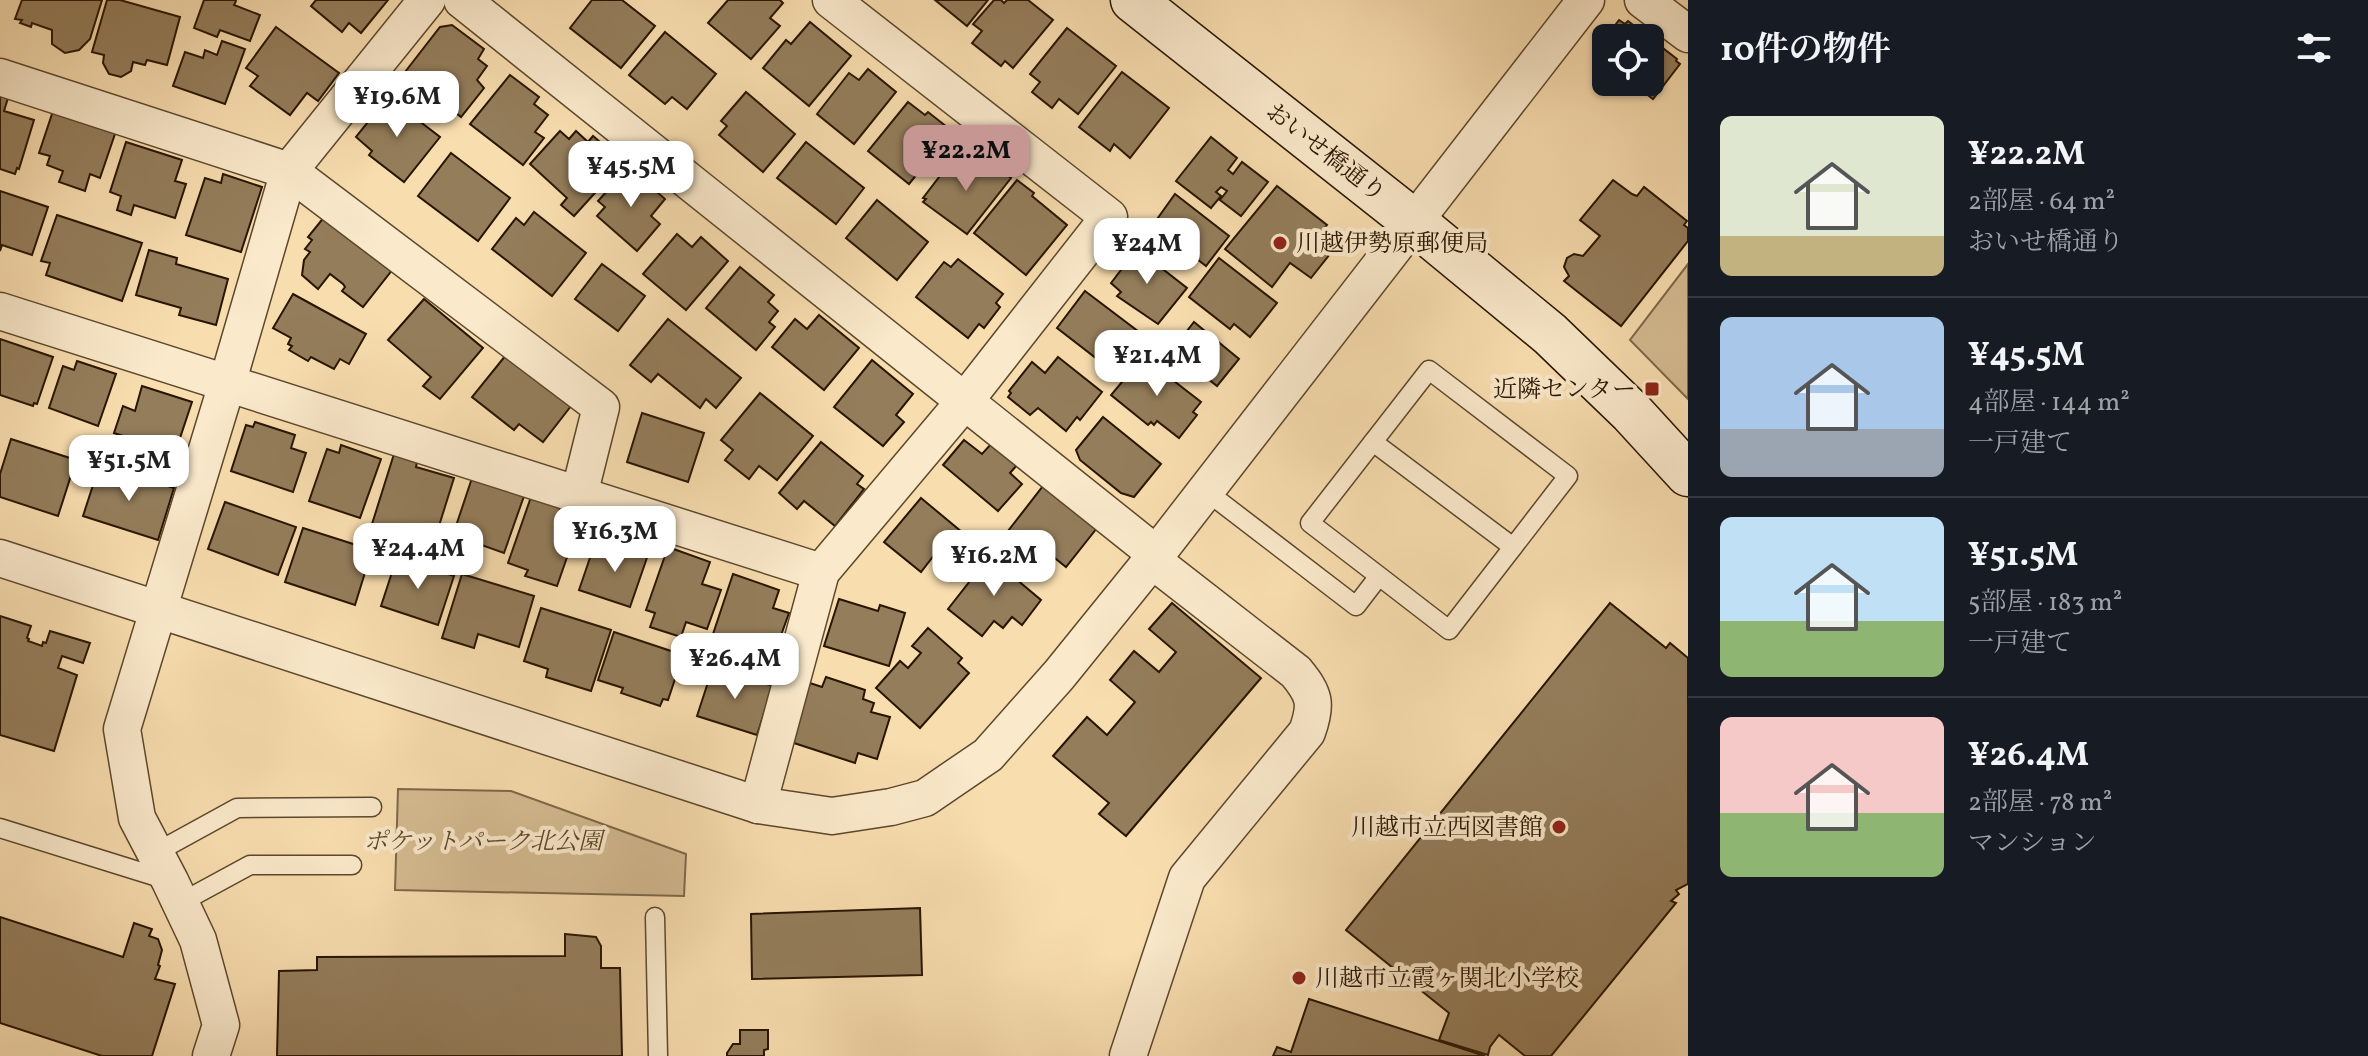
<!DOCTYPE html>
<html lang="ja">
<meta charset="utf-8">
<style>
:root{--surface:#171b24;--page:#242831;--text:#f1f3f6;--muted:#9ea1a6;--line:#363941;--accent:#c59692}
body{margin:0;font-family:Vollkorn,"Noto Serif JP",serif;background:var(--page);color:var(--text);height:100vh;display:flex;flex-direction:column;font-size:30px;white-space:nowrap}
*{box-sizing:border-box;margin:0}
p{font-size:26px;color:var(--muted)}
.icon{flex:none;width:44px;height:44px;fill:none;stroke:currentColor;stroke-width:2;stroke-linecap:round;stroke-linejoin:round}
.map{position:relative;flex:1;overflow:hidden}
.side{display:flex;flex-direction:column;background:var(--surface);width:680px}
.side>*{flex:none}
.fabs{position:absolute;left:1592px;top:24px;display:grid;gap:16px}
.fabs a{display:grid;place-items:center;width:72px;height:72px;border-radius:12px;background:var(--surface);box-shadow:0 2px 6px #0004;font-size:40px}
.price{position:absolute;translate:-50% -68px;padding:0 18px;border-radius:16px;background:#fff;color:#222;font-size:26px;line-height:52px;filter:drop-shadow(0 2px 4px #0008)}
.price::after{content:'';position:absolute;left:50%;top:48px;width:24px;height:18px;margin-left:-12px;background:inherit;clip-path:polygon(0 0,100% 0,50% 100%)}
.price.current{background:var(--accent);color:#111}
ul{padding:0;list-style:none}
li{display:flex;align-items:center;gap:24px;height:200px;padding:0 32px}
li+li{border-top:2px solid var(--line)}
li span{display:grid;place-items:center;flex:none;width:224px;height:160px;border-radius:12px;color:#555}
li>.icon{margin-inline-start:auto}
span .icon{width:96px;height:96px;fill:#fffc;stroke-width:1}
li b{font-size:34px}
h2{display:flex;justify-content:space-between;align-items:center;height:96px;padding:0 32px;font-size:34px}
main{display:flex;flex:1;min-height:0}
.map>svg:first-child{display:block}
</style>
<main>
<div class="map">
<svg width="1688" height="1056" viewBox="0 0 1688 1056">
<rect width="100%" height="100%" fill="#f8ddaf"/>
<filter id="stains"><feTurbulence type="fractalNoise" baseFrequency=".0025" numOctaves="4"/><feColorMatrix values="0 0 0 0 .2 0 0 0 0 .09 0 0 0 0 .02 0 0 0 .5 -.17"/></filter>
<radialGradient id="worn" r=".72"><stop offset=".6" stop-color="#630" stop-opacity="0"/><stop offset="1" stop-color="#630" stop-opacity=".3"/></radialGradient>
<g fill="#d5bb91" stroke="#7e6849" stroke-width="2">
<polygon points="1688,264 1688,399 1630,340"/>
<polygon points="398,789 511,791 686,854 684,896 395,890"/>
</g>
<g fill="#947d5b" stroke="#281501" stroke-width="2">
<polygon points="22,0 102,0 90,39 79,50 65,53 52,44 52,30 32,23 31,27 20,23 22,20 15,19"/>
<polygon points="107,0 120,0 180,17 167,65 147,60 145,65 133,62 131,71 121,77 109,74 103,63 104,55 92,52"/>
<polygon points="204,0 235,0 236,1 234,5 260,15 250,41 220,30 217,37 194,28"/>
<polygon points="316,0 388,0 361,33 349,23 342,32 311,6"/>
<polygon points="592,0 622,0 655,26 621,68 570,28"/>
<polygon points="728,0 780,0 783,3 770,18 780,26 751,59 708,23"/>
<polygon points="935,0 988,0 967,26"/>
<polygon points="994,0 1001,0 1004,3 1007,0 1028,0 1053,20 1013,68 1005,61 1001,66 972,43 982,31 973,24"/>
<polygon points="1619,20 1625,24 1628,21 1677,59 1676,61 1680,64 1653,99 1631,82 1650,82 1650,38 1606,38 1606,63 1594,53"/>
<polygon points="810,22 851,56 809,106 763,68 786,40 791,44"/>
<polygon points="452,25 484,49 478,59 487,66 477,80 484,88 461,117 405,72 440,27"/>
<polygon points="276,27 339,73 318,101 307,93 290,115 250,86 258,76 246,68"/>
<polygon points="1067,28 1116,66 1078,114 1059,99 1052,108 1032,92 1040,82 1030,74"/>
<polygon points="665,32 716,74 687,109 672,97 665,104 629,75"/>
<polygon points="222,41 245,49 225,104 173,86 185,52 203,58 205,50 217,55"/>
<polygon points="868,69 896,92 854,144 817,114 849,73 859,80"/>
<polygon points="1122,72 1169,108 1130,158 1114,144 1110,151 1079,127"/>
<polygon points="510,75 539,97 534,104 548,115 535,132 544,138 523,165 470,124"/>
<polygon points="746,92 795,134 763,172 719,135 727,126 721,121"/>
<polygon points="0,96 8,98 4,111 34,120 19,169 17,168 15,174 0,169"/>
<polygon points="388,97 440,137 404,182 369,155 372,151 356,137"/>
<polygon points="908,102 925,115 928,112 952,131 909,184 868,151"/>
<polygon points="53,111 116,131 100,178 90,174 85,191 59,182 63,171 47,165 50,156 39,153"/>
<polygon points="560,131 569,139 576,131 588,142 593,136 623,162 574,216 561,205 567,198 530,164"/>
<polygon points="1211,137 1237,158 1228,170 1233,174 1242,162 1268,182 1241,216 1220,200 1227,191 1221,187 1216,192 1221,196 1211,208 1176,181"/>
<polygon points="126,142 182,160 175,181 186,184 175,218 134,205 131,215 117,210 121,196 110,192"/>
<polygon points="806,142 864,188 836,224 777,178"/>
<polygon points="451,153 510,198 478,241 418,196"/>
<polygon points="953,159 956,162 958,159 977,173 987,160 1011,178 967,234 923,202 926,199 923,198"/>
<polygon points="629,167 665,199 651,216 660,224 637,251 597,216 605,207 598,201"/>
<polygon points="223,174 262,187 241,252 186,235 205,178 221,183"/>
<polygon points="1017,180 1034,193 1032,196 1067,225 1026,275 974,233"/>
<polygon points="1613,180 1632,194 1637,196 1644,187 1687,221 1684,225 1688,228 1688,241 1621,326 1564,281 1569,276 1564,267 1567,258 1574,254 1583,256 1600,236 1580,220"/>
<polygon points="1277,186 1327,225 1322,231 1327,236 1331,245 1328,253 1330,254 1311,278 1290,263 1272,287 1225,249"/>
<polygon points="0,191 48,207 32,255 2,245 0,251"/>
<polygon points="1175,194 1229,236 1206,266 1179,245 1176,249 1150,229"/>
<polygon points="877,200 928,242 897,280 846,238"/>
<polygon points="534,212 586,253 552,296 492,249 516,218 524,225"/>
<polygon points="57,215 142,243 122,301 46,275 50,263 41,261"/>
<polygon points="325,216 393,269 363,307 342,291 345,287 343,284 330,274 318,289 302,275 304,260 310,252 305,249 312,240 308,237"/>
<polygon points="677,234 692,247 701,237 728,261 686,310 643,274"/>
<polygon points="1133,249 1135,251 1137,249 1187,288 1158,324 1117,296 1121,292 1111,283 1124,266 1121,264"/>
<polygon points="149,250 177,258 176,264 228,279 216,325 179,315 181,308 136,295"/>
<polygon points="1219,258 1277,303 1250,337 1234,324 1230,329 1189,297"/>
<polygon points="958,259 1003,294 996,303 1000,307 984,328 979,324 968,338 916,297 944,262 951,267"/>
<polygon points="602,264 645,296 618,331 575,299"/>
<polygon points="740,267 774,295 768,302 778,311 769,322 775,327 756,350 706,308"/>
<polygon points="1085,291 1143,335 1114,372 1057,328"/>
<polygon points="293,294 366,334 349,364 340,359 334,369 311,357 308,361 289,350 292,346 288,344 291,338 273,328"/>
<polygon points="424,299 483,348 440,399 423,386 431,377 388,340"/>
<polygon points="819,315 859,348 824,390 772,347 795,319 807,329"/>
<polygon points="668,319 741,378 716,408 706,399 700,408 658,374 651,382 630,365"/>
<polygon points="1194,322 1239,359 1217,386 1172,350"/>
<polygon points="0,339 53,357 37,404 34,403 33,406 0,395"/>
<polygon points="506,355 571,406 543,442 519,424 514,430 472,397"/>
<polygon points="1058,357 1102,392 1080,420 1077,417 1066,431 1038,408 1030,415 1008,397 1011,393 1009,391 1032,362 1045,373"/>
<polygon points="1143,357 1201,402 1193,412 1197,415 1179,438 1157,421 1154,425 1151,422 1148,425 1111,395"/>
<polygon points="872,360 913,394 896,415 904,422 883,446 834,407"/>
<polygon points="77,361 116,374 98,426 49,408 63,366 74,370"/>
<polygon points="142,386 192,402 175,453 114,433 123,406 135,411"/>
<polygon points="760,393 813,436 777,480 759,466 749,479 725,460 733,450 721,440"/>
<polygon points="642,413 704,433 688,482 627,462"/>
<polygon points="1103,417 1161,464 1134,497 1121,493 1080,460 1076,450"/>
<polygon points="255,422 295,435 291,448 306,453 293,492 231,471 246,425 253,427"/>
<polygon points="11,439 76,460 58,516 0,497 0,474"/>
<polygon points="964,440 982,454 991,444 1017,465 1010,473 1022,484 998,511 943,465"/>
<polygon points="821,442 863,476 857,484 864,489 835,526 804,501 797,509 779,493"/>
<polygon points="341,445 381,459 360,518 309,501 327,449 339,453"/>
<polygon points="394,454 417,462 416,467 454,478 438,529 419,524 415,537 372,524"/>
<polygon points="105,466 174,488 158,540 83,516 94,482 99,484"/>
<polygon points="472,478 524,496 504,553 453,535"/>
<polygon points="1043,486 1097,528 1066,567 1031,539 1026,545 1008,531"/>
<polygon points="531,497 561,507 559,512 580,520 557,586 525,576 528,570 508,563"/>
<polygon points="921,498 969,538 947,565 935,554 921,572 884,542"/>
<polygon points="225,502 296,527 278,575 208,549"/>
<polygon points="303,528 372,550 355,605 285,582"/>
<polygon points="630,543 650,549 630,607 579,590 594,546 626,556"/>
<polygon points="668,547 710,562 702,584 721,590 707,629 686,622 681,637 650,627 655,613 646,610"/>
<polygon points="992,553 1019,575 1016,579 1041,600 1022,625 1012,617 1003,628 994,621 982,636 948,609"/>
<polygon points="397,557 454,576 438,625 381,606"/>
<polygon points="462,574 534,596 519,647 478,634 474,648 442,638"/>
<polygon points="733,574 779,590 773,608 789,613 770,666 709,646"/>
<polygon points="839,599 878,611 880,605 905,613 889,666 824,646"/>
<polygon points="1172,603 1261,678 1126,836 1099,814 1109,803 1053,756 1087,717 1107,735 1135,702 1110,680 1134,651 1159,672 1176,652 1149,629"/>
<polygon points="1610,603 1666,648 1670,643 1688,658 1688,884 1676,890 1679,894 1671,901 1676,903 1551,1056 1525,1056 1499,1035 1490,1047 1488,1055 1439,1040 1449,1013 1346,930"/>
<polygon points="541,608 611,630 591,691 546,677 548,669 524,661"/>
<polygon points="0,616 31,626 27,638 29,639 28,641 42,646 43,642 46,643 50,631 90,643 83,663 62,656 58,668 77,675 54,751 0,735"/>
<polygon points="928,628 962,658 958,663 969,673 920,728 876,688 900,661 908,668 921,653 912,646"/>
<polygon points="614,632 683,655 668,700 663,699 660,706 621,693 623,688 598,680"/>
<polygon points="713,667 773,686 757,735 697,716"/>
<polygon points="826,677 865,690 863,699 874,703 871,712 890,717 877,759 858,753 855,763 791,742 810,683 822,687"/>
<polygon points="920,908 922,975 752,979 751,914"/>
<polygon points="0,917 123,957 134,923 152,929 149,936 158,939 162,950 158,965 160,966 155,979 175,984 152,1056 102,1056 0,1023"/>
<polygon points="565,934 596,937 601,946 601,968 620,968 622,1056 277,1056 279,971 317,970 317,957 565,956"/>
<polygon points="1309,999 1485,1056 1273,1056 1277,1047 1291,1052"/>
<polygon points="740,1030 768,1030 768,1049 764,1050 764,1056 727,1056 727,1053 733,1044 740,1044"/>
</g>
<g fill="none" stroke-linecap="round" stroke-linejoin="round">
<defs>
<g id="lane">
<polyline points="1373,442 1513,547"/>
<polyline points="1206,491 1356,606 1379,576 1310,523 1429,370 1568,476 1449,630 1379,576"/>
<polyline points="0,828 167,880"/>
<polyline points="155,853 237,808 372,807"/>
<polyline points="180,903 250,865 352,865"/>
<polyline points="655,917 658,1056"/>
</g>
<g id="street">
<polyline points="462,0 1156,554"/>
<polyline points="1643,0 1688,34"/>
<polyline points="0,77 289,171 601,407 579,495"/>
<polyline points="0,311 821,572"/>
<polyline points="0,558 758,805 832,816 891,807 925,798 988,755 1059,675 1152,560 1586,0"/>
<polyline points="758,805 821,572 964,402 1109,217 831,0"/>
<polyline points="211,1056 221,1025 198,940 170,881 137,818 122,729 227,384 289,171 427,0"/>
<path d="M1128 1056 1187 878 1307 732C1317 704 1315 695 1296 672L1152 560"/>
</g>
<polyline id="secondary" points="1133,0 1414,222 1550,334 1632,413 1688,474"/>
</defs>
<use href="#lane" stroke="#5c472c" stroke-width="21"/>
<use href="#street" stroke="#5c472c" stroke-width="39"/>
<use href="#secondary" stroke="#281501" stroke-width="47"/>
<use href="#lane" stroke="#fae9cb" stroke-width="18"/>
<use href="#street" stroke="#fae9cb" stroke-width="36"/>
<use href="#secondary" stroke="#fae9cb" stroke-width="44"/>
</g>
<g fill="#8f2418" stroke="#fae9cb" stroke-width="3">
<circle cx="1280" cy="243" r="8"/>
<rect x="1644" y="381" width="16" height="16" rx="4"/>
<circle cx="1559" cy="827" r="8"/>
<circle cx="1299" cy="978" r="8"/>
</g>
<g text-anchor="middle" stroke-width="8" stroke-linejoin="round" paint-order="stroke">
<g font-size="24" fill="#281501" stroke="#fae9cb">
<text transform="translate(1326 152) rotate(38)" y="8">おいせ橋通り</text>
</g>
<g font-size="24" fill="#281501" stroke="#fae9cb" text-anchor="start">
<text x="1296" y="251">川越伊勢原郵便局</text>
<text x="1636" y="397" text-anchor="end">近隣センター</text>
<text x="1543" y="835" text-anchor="end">川越市立西図書館</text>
<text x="1315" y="986">川越市立霞ヶ関北小学校</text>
</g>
<g font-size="24" font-style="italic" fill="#5c472c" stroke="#fae9cb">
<text x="483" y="849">ポケットパーク北公園</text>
</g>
</g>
<rect width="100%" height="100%" filter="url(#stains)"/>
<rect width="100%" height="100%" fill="url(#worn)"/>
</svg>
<div class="fabs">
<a><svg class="icon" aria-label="locate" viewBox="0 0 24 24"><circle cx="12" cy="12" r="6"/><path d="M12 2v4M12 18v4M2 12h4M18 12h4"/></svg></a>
</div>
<b class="price" style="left:397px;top:139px">¥19.6M</b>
<b class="price current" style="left:966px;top:193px">¥22.2M</b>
<b class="price" style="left:631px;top:209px">¥45.5M</b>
<b class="price" style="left:1147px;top:286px">¥24M</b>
<b class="price" style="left:1157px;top:398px">¥21.4M</b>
<b class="price" style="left:129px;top:503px">¥51.5M</b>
<b class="price" style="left:615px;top:574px">¥16.3M</b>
<b class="price" style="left:418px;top:591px">¥24.4M</b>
<b class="price" style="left:994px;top:598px">¥16.2M</b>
<b class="price" style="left:735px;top:701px">¥26.4M</b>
</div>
<section class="side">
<h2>10件の物件<svg class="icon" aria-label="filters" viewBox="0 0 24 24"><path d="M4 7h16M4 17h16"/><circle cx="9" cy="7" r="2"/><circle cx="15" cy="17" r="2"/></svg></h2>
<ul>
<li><span style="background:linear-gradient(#dfe7d0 75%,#c2b280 0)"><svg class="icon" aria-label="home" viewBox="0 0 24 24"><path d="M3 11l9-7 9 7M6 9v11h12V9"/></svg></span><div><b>¥22.2M</b><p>2部屋 · 64 m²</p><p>おいせ橋通り</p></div></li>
<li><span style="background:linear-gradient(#a9c7e8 70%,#9aa5b1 0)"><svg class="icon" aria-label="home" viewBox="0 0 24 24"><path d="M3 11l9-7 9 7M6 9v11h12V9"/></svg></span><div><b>¥45.5M</b><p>4部屋 · 144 m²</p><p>一戸建て</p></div></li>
<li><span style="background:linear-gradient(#bfe0f5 65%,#8fb573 0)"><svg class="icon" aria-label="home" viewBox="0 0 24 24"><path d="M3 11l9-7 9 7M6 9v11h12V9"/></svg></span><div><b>¥51.5M</b><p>5部屋 · 183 m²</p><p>一戸建て</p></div></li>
<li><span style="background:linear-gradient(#f6c9c9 60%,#8fb573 0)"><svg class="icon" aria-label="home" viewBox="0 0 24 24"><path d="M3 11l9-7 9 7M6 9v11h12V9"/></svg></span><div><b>¥26.4M</b><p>2部屋 · 78 m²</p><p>マンション</p></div></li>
</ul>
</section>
</main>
